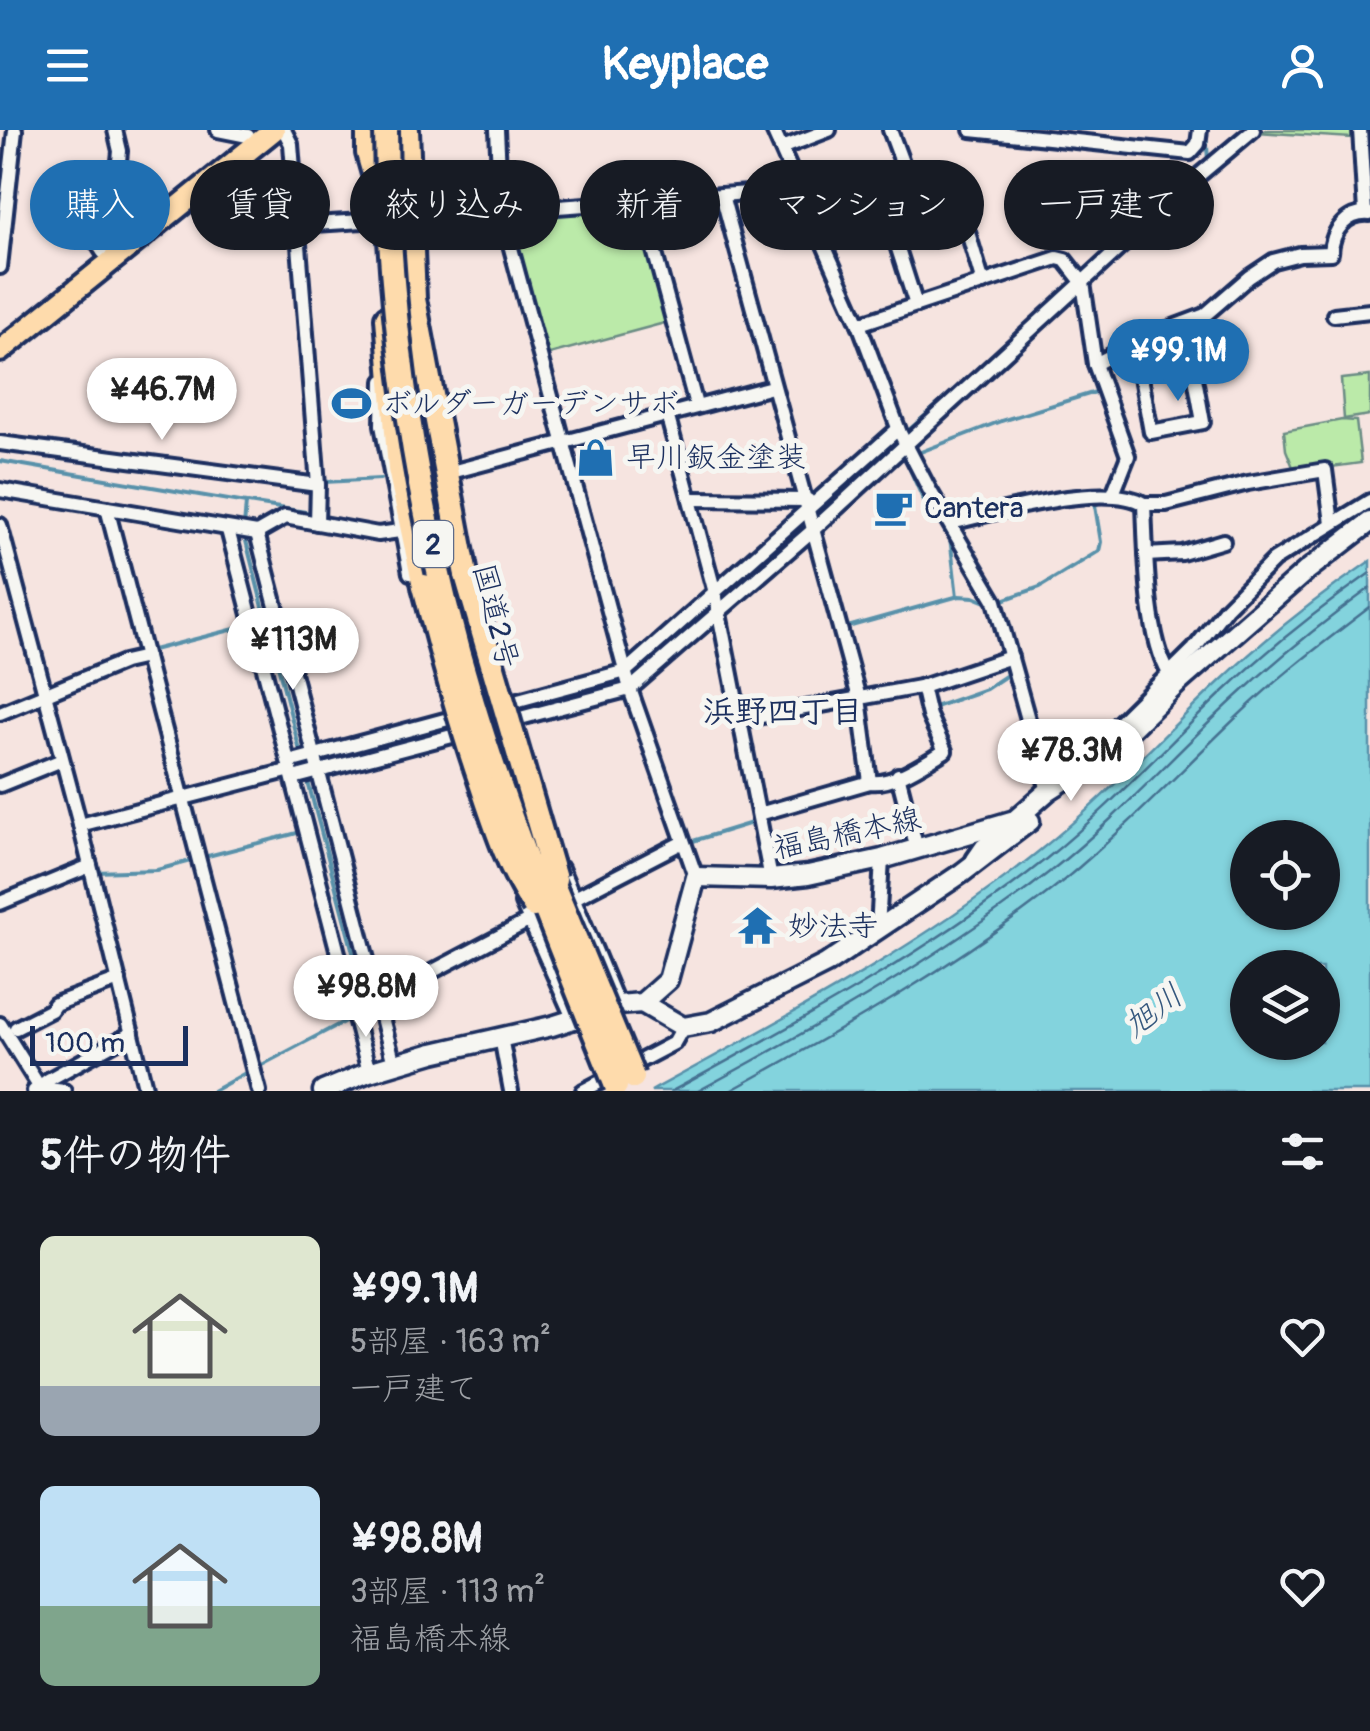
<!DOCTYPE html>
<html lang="ja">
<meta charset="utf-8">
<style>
:root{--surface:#171b24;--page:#242831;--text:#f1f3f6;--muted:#9ea1a6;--accent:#1f6fb2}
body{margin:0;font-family:Pangolin,"Klee One",sans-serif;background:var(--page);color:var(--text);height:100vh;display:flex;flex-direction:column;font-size:38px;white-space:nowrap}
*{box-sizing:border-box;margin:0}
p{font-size:32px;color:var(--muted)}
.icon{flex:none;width:55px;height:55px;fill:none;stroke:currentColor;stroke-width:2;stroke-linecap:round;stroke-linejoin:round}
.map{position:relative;height:961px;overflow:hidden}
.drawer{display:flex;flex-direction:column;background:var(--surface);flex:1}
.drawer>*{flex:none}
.banner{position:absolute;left:30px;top:30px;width:1310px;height:90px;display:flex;gap:20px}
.buttons{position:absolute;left:1230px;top:690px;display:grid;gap:20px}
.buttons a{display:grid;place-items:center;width:110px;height:110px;border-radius:50%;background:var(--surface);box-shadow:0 2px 8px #0004;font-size:50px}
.scale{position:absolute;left:30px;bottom:25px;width:158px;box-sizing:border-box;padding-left:10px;border:5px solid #1b2f5e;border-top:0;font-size:28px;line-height:35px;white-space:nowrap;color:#1b2f5e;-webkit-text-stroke:8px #f6f6f2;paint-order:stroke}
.price{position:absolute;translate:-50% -85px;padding:0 22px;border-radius:35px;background:#fff;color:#222;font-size:32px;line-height:65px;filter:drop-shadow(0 2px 5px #0008)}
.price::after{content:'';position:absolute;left:50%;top:60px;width:30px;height:22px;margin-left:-15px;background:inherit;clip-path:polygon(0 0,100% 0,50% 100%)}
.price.on{background:var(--accent);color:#fff}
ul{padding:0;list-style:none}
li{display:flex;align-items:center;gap:30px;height:250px;padding:0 40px}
li span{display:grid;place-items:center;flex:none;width:280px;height:200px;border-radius:15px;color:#555}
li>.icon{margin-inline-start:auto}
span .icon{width:120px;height:120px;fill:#fffc;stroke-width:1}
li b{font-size:42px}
h2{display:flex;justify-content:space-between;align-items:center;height:120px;padding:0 40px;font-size:42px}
.pill{padding:0 35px;border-radius:45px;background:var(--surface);box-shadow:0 2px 8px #0004;font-size:35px;line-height:90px}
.pill.on{background:var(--accent);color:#fff}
header{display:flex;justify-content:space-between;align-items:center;height:130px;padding:0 40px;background:var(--accent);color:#fff;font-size:45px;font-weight:700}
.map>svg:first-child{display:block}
</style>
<header><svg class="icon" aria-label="menu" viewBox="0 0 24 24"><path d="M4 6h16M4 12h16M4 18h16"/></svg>Keyplace<svg class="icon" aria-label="person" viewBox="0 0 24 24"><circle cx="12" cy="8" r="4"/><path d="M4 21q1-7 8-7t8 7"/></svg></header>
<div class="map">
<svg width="1370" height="961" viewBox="0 0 1370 961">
<rect width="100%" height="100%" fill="#f6e4e0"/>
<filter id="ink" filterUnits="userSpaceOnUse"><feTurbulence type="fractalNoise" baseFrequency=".01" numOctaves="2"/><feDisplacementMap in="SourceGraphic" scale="20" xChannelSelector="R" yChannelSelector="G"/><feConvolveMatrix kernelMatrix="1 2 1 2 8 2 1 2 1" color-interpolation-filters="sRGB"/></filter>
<g filter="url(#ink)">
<g fill="#bbeaa9" stroke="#6b8c84" stroke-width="2.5">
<polygon points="1258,0 1352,0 1352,8 1256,2"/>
<polygon points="633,76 639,81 668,192 546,225 509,89 513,86"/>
<polygon points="1370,246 1370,285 1344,289 1341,249"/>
<polygon points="1342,290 1356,291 1361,333 1295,342 1286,320 1284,301"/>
</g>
<path fill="#83d3dd" stroke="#5991aa" stroke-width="2.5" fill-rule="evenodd" d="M1370 431V961H651C785 888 920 817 1039 721 1103 670 1157 611 1216 555 1264 509 1316 468 1370 431ZM1248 708H1322V782H1248ZM1248 838H1322V912H1248Z"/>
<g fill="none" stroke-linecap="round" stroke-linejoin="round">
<g stroke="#457191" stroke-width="2.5">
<path d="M672 961C801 891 931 821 1046 729 1109 678 1164 618 1223 562 1268 519 1319 479 1370 443"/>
<path d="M698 961C821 894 942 827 1052 740 1118 688 1173 625 1235 568 1277 529 1323 492 1370 458"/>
<path d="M730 961C845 898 961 833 1064 750 1127 698 1182 639 1241 583 1281 544 1326 511 1370 477"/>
</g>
<g stroke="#5991aa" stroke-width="4">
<polyline points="1206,0 1208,31"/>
<polyline points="1219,21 1241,0"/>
<polyline points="1105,222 1146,198 1169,192"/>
<polyline points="904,326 930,385 946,399"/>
<polyline points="905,328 1001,291 1099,261"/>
<polyline points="0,331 246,373 244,397"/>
<polyline points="1126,347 1132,328"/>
<polyline points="324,355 324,352 380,349"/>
<polyline points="248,373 312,383"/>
<polyline points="813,385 1005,215"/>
<polyline points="245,407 301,625"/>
<polyline points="950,407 957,467"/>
<polyline points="722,470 807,391"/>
<polyline points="1000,471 1040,457 1099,421 1101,412 1095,376 1100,371"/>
<polyline points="844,498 959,466 974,467 991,474"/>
<polyline points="149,521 266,491"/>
<polyline points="631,548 715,476"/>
<polyline points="932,578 986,559 1007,545 996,498"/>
<polyline points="525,580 622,552"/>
<polyline points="321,633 442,601"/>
<polyline points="304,637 368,879 360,884"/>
<polyline points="764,689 822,672"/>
<polyline points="693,711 755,692"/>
<polyline points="204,727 301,702"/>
<polyline points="95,742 157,740 194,730"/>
<polyline points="258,937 351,888"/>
<polyline points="213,961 249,941"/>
</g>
<defs>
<g id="street">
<polyline points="218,0 248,6"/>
<polyline points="284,0 291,14 318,355 317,393"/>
<polyline points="497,0 501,81 630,559 696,747"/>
<polyline points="773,0 859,194 900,303 929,359 995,471 1048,661"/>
<polyline points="890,0 916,70"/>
<polyline points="971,0 1190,23 1198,14 1200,0"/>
<polyline points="1360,0 1365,82"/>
<polyline points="782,18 829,0"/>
<polyline points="722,65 859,568 870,652 759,684"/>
<polyline points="641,72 696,275"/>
<polyline points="959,72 983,153"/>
<polyline points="409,88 801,59"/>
<polyline points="298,95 379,90"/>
<polyline points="894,106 916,175"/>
<polyline points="103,122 92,105 116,62 120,21 115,0"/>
<polyline points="0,137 15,0"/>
<polyline points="1334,185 1370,181"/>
<polyline points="859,194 1057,128 1065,130 1083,153 1095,234 1128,326 1113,364"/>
<polyline points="1135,214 1151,302 1203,292 1185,193"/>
<path d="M1095 234 1149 206 1205 185 1249 147 1273 131 1300 124 1331 123C1332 100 1347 82 1370 84"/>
<polyline points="383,251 382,295 410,443"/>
<polyline points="667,284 715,463 771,749"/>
<polyline points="0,313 318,355"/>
<polyline points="455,341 772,257"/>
<polyline points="0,360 257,403 285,387 378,404 400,401"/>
<polyline points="690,369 808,370"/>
<polyline points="1144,374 1166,374 1248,353 1325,340 1332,393"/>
<polyline points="107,378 259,961"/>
<path d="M950 393C996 383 1105 350 1144 374 1146 419 1146 506 1169 543"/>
<polyline points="0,395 80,695 146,961"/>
<polyline points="228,400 369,942"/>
<polyline points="257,403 394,934"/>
<polyline points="1146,425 1182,423 1223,411"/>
<polyline points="0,583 124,532 146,527"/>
<polyline points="740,590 925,556 1011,527"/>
<polyline points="289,632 626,541 898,299"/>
<polyline points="898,645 917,719"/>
<polyline points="1066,645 1194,519 1226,478 1274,430 1370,371"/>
<polyline points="293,648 630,559 813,400 1197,47 1253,0"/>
<path d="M870 652C894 655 924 633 945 621L929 586 922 556"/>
<polyline points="0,655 62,630"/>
<polyline points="80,695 291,640"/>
<polyline points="973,729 982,716 1009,695"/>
<polyline points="561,738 618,875"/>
<polyline points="0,773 90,736"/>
<polyline points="522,773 574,890"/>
<polyline points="565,773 683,712"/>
<polyline points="878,799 882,729"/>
<polyline points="378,870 538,786"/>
<polyline points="0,894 40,958 64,961"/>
<polyline points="16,898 51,880 55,874 119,850"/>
<polyline points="501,907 511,961"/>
<polyline points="34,961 48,950 132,903"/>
<polyline points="583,961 674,913 683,897"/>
</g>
<g id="secondary">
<polyline points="642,873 683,897 711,892 826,834 962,743 1030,691"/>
<polyline points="323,961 369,942 433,923 552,896 618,875 642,873 668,850 696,747 771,749 808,745 882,729 1015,690 1048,661 1103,626 1177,554 1305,442 1370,392"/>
</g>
<polyline id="primary" points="0,221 274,0"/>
<g id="highway">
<polyline points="368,0 368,23 376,51"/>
<polyline points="407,0 414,169 466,445"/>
<polyline points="387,188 399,339 424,456"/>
</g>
</defs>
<use href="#street" stroke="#1b2f5e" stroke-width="20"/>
<use href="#secondary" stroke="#1b2f5e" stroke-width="25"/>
<use href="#primary" stroke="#1b2f5e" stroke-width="28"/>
<use href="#highway" stroke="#1b2f5e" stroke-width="30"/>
<use href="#street" stroke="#f6f6f2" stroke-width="12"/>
<use href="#secondary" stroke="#f6f6f2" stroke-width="18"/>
<use href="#primary" stroke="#fedbac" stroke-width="20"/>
<use href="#highway" stroke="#fedbac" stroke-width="22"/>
<defs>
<g id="highway-bridge">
<path d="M386 0C388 194 417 388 473 573 513 704 565 830 616 956"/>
<polyline points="466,445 555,749"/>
<path d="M424 456C441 523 459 590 482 656 496 698 509 739 534 776"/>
<polyline points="545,735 633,947"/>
</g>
</defs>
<use href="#highway-bridge" stroke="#1b2f5e" stroke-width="30" stroke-linecap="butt"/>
<use href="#highway-bridge" stroke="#fedbac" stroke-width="22"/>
</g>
</g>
<defs>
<symbol id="stadium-bare" viewBox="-9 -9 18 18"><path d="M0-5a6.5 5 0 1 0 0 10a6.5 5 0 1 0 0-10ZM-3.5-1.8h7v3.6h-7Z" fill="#1f6fb2" stroke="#f6f6f2" stroke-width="2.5" paint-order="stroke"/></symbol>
<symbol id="shop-bare" viewBox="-9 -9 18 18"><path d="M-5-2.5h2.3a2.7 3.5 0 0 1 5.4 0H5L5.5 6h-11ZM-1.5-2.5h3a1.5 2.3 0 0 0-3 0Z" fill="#1f6fb2" stroke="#f6f6f2" stroke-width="2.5" paint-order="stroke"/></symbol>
<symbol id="cafe-bare" viewBox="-9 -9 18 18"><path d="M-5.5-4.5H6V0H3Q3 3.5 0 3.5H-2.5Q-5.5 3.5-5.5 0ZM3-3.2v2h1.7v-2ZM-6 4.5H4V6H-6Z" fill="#1f6fb2" stroke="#f6f6f2" stroke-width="2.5" paint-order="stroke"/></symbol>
<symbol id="temple-bare" viewBox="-9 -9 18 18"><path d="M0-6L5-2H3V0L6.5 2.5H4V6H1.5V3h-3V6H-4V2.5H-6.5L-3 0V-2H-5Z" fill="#1f6fb2" stroke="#f6f6f2" stroke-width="2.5" paint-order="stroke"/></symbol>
</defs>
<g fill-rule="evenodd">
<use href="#stadium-bare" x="324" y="246" width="55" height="55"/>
<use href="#shop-bare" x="568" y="300" width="55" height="55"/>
<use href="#cafe-bare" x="866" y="350" width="55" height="55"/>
<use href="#temple-bare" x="730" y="768" width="55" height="55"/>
</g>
<g text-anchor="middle" stroke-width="10" stroke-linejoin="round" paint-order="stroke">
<rect fill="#f6f6f2" stroke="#5d6b8a" stroke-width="2.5" x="413" y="391" width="40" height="46" rx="8"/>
<g font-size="28" font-weight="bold" fill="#1b2f5e">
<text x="433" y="424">2</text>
</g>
<g font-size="30" fill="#1b2f5e" stroke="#f6f6f2" text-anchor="start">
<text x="382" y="283">ボルダーガーデンサボ</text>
<text x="626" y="337">早川鈑金塗装</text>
<text x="924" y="388">Cantera</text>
<text x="788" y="806">妙法寺</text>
</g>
<g font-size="30" fill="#1b2f5e" stroke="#f6f6f2">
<text transform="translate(496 486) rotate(76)" y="10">国道2号</text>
<text transform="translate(847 703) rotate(-12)" y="10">福島橋本線</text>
</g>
<g font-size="32" font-weight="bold" fill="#1b2f5e" stroke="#f6f6f2">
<text x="783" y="592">浜野四丁目</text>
</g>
<g font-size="32" font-style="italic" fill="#35587e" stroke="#f6f6f2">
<text transform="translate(1153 880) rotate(-37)" y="11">旭川</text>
</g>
</g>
</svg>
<div class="buttons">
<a><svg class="icon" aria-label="locate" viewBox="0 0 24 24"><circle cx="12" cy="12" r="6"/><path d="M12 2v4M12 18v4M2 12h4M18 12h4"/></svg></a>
<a><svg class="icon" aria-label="layers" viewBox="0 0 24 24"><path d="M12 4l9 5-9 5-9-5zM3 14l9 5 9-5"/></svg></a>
</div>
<div class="scale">100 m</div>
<b class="price on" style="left:1178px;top:274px">¥99.1M</b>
<b class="price" style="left:162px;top:313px">¥46.7M</b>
<b class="price" style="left:293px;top:563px">¥113M</b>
<b class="price" style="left:1071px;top:674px">¥78.3M</b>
<b class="price" style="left:366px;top:910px">¥98.8M</b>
<div class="banner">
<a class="pill on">購入</a>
<a class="pill">賃貸</a>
<a class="pill">絞り込み</a>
<a class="pill">新着</a>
<a class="pill">マンション</a>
<a class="pill">一戸建て</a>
</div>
</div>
<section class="drawer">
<h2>5件の物件<svg class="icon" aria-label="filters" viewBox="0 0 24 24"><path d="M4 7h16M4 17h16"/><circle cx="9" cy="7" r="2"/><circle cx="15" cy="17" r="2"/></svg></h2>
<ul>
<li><span style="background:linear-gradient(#dfe7d0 75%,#9aa5b1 0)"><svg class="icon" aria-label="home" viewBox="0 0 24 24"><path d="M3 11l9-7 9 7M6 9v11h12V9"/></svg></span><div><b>¥99.1M</b><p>5部屋 · 163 m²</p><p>一戸建て</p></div><svg class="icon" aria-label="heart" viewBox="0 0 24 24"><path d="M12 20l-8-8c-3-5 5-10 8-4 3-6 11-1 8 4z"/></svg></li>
<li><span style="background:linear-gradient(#bfe0f5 60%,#7fa58c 0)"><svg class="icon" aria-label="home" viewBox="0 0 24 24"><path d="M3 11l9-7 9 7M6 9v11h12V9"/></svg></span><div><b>¥98.8M</b><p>3部屋 · 113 m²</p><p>福島橋本線</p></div><svg class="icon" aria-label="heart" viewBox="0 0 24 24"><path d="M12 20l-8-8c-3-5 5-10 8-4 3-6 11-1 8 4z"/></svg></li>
</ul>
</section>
